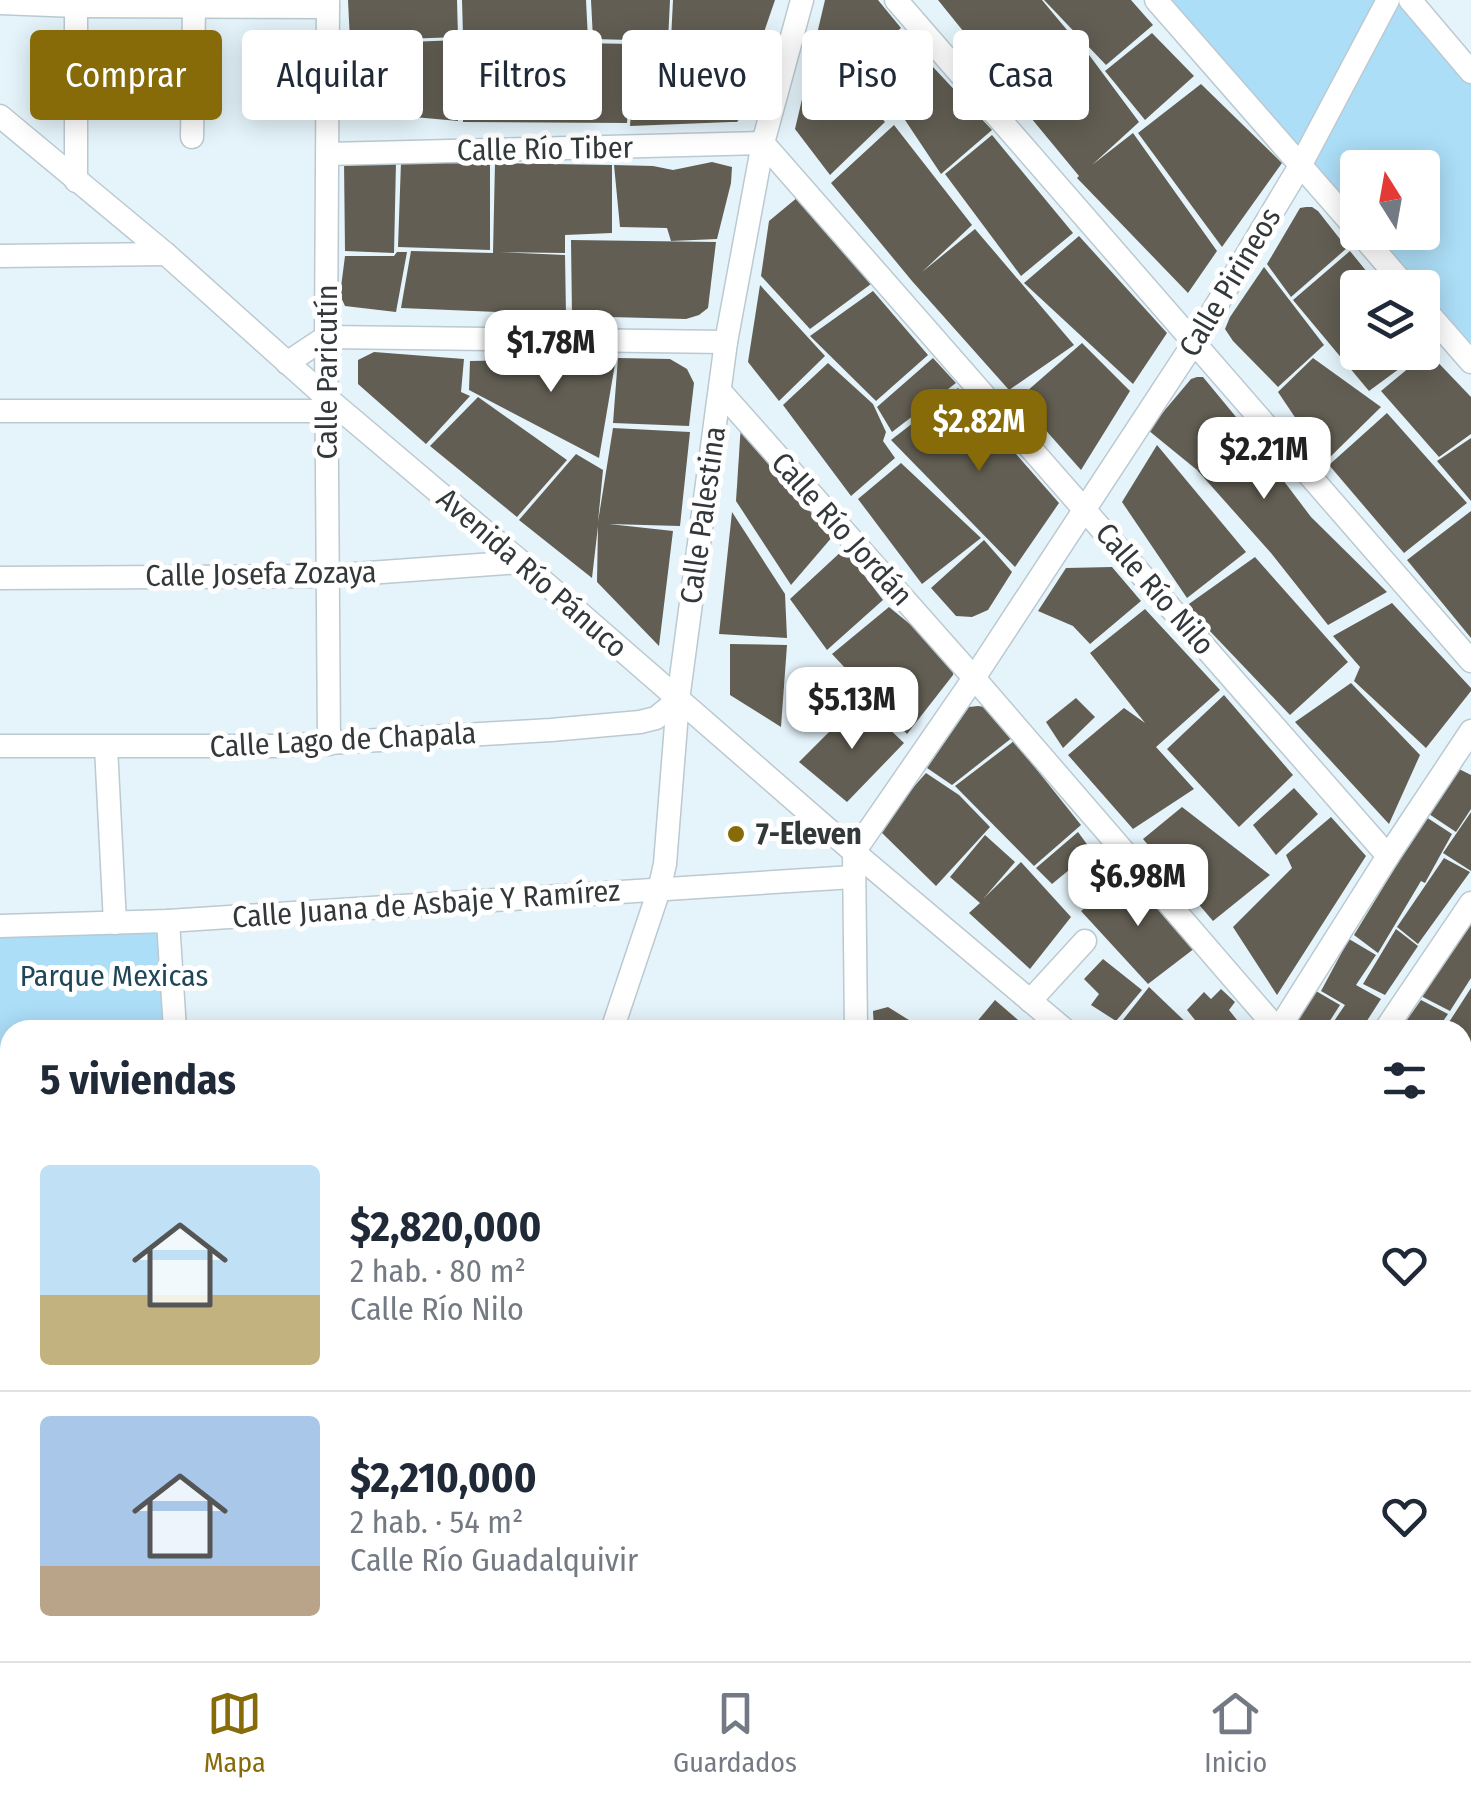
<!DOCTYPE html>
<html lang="es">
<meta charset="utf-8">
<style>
:root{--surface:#fff;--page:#f2f2f3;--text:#1f2937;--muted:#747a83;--line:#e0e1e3;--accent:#876b08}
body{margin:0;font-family:"Fira Sans Condensed",sans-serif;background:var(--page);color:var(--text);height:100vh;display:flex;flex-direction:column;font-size:38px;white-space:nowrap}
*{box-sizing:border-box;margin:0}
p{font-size:32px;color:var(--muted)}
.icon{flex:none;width:55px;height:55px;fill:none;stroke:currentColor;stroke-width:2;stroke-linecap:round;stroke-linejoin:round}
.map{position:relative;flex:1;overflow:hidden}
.details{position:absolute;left:0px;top:1020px;width:1472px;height:642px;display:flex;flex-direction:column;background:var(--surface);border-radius:30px 30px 0 0;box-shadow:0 5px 25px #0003}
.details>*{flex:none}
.top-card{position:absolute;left:30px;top:30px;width:1412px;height:90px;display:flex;gap:20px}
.needle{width:65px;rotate:349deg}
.controls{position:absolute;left:1340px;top:150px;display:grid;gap:20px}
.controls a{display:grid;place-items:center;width:100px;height:100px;border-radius:10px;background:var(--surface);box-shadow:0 5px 25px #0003;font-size:50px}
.price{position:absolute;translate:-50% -85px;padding:0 22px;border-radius:20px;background:#fff;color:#222;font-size:32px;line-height:65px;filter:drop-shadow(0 2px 5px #0008)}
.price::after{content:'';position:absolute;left:50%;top:60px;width:30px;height:22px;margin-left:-15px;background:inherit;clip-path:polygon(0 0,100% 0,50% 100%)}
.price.selected{background:var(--accent);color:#fff}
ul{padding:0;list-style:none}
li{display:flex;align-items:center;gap:30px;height:250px;padding:0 40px}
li+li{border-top:2px solid var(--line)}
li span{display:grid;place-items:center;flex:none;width:280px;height:200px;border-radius:10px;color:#555}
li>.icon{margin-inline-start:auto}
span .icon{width:120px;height:120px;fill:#fffc;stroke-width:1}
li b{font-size:42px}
h2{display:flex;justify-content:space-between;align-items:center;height:120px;padding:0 40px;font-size:42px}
.tag{padding:0 35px;border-radius:10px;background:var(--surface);box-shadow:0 5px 25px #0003;font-size:35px;line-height:90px}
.tag.selected{background:var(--accent);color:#fff}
.dock{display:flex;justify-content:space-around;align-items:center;height:140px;border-top:2px solid var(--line);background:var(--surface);font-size:28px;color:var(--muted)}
.dock a{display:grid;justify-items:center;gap:5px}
.dock .selected{color:var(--accent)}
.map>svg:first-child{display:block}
</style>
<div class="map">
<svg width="1471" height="1661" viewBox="0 0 1471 1661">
<rect width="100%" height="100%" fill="#e5f4fb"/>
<g fill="#acdef7">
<polygon points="1156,0 1410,0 1471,73 1471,365 1423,308 1422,288 1405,287 1358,232 1422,232 1422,168 1358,168 1358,232"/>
<polygon points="168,921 176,1030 10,1030 10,1290 0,1291 0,926"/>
</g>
<g fill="#625e53">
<polygon points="348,0 457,0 458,37 350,41"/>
<polygon points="462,0 586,0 588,40 463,36"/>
<polygon points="591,0 670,0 668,41 593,39"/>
<polygon points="673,0 775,0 761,41 671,40"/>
<polygon points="825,0 878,0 901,28 851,71 817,34"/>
<polygon points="938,0 1042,0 1067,30 1001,78"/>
<polygon points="1044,0 1131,0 1153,25 1106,65"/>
<polygon points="1072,32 1139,122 1092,165 1133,133 1217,251 1188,293 1077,178 1079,176 1003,84"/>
<polygon points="1152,33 1194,76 1145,120 1105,71"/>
<polygon points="903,35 992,130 941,174 891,99 882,108 853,77"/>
<polygon points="460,40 458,121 403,116 408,42"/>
<polygon points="816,40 885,122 830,175 795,129"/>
<polygon points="463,41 633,44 627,123 463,122"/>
<polygon points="636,42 760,44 740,118 737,122 731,122 630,126"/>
<polygon points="348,43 406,44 401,118 358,118 346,115"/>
<polygon points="1201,84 1282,163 1222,247 1138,133"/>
<polygon points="894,125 972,225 922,272 975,229 1074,345 1009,390 912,281 831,183"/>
<polygon points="992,135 1073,233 1021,276 945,174"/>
<polygon points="344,160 396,162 394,253 345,251"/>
<polygon points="401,162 490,164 490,250 398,247"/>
<polygon points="712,162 732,167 731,183 717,239 671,241 667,228 620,227 614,165 653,166 673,170"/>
<polygon points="495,163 612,165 612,233 565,235 565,253 499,252 565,255 566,315 401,308 411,251 493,253"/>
<polygon points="798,197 871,284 810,329 761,276 769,221"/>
<polygon points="1306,207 1312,207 1318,211 1347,248 1291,297 1267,264 1300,208"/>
<polygon points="1079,236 1167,333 1133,384 1024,283"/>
<polygon points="571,240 716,242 708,308 699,315 686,319 572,316"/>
<polygon points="1350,251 1380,288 1358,288 1358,352 1422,352 1369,391 1293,300"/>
<polygon points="397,252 407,252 396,312 345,306 340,295 345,256 394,256"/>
<polygon points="1264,267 1324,345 1278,387 1233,341 1225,329 1230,317"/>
<polygon points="760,285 825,356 779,401 748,362"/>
<polygon points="873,291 928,355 876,401 810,336"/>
<polygon points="1082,343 1130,391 1081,470 1018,399"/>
<polygon points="374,352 464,359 461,392 470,396 426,444 358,384 358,360"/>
<polygon points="1428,352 1471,397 1471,434 1439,457 1381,391"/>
<polygon points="616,358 599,458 469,390 470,361"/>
<polygon points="618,358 670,359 687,369 694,383 689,426 613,423"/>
<polygon points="933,358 956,383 892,432 877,407"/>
<polygon points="1313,358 1381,407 1325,462 1278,392"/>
<polygon points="828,363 873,404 886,432 883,441 895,458 851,496 783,405"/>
<polygon points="1197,377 1203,377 1241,423 1197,470 1249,435 1311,517 1387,592 1328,625 1271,553 1197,470 1148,430 1191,379"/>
<polygon points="958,388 1059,503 1015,567 891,440"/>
<polygon points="478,397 567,460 517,517 430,446"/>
<polygon points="1387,413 1467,503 1404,553 1329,465"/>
<polygon points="741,424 833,536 791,585 736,501"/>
<polygon points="613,428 690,432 680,526 609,524 673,531 659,646 597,582 598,526 592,578 519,520 576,454 603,470 598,522"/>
<polygon points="1471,438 1471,501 1437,461"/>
<polygon points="1157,445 1246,552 1187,598 1122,502"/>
<polygon points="901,463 981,538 922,584 858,499"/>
<polygon points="1471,511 1471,638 1407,560"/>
<polygon points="732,512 785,594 787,638 719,634"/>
<polygon points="984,540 1012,572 988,610 972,617 956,616 931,588"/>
<polygon points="844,549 883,600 827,650 790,599"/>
<polygon points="1255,557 1348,662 1290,715 1186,606"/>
<polygon points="1112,567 1141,601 1090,644 1073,626 1038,611 1066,568"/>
<polygon points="1392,603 1471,688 1471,691 1426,748 1354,681 1360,667 1333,636"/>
<polygon points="889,607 949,656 954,666 953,675 907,734 832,654"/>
<polygon points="1145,609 1220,690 1156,747 1194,789 1133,829 1068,755 1124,708 1145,723 1090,653"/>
<polygon points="730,644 787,645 781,727 730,695"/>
<polygon points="1351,683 1420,755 1389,824 1295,722"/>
<polygon points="1224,695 1293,775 1239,827 1167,749"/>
<polygon points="1076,698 1095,717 1063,748 1046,722"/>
<polygon points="860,701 904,743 847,802 799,762"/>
<polygon points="978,706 985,707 1013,737 952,785 927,768 969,707"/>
<polygon points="1014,741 1081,825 1034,866 955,786"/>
<polygon points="1457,768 1471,775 1471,809 1456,832 1429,814"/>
<polygon points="926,773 959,795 990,827 936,886 877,828"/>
<polygon points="1294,788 1318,814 1276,855 1253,825"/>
<polygon points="1182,807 1270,875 1213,921 1143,839"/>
<polygon points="1471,812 1471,871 1443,853"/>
<polygon points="1331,817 1366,856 1277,995 1233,927 1292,868 1286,855"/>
<polygon points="1426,817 1452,834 1425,883 1421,881 1378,953 1354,935"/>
<polygon points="1078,832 1092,851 1052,884 1036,868"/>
<polygon points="985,835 1015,862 984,898 1021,862 1071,917 1030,969 969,913 980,903 950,877"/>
<polygon points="1444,858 1470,872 1418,944 1397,927"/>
<polygon points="1130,873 1195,948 1148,984 1081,911"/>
<polygon points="1471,921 1471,978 1450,1011 1419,995"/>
<polygon points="1396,929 1418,946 1385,995 1363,984"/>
<polygon points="1349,939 1376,955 1356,985 1381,999 1361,1030 1328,1030 1345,1005 1321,991"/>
<polygon points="1103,959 1142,990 1116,1021 1091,1005 1099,994 1084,979"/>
<polygon points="1149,987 1194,1030 1115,1030"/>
<polygon points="1471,988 1471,1056 1462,1052 1462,1030 1444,1030"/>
<polygon points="1221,989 1235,1002 1229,1010 1245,1030 1203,1030 1187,1010 1204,992 1211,999"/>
<polygon points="1316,991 1340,1005 1324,1030 1291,1030"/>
<polygon points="995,1000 1025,1026 1021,1030 970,1030"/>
<polygon points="1421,1000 1448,1014 1437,1030 1400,1030"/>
<polygon points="888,1007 925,1030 874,1030 873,1011"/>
<polygon points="1462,1056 1471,1061 1471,1084 1462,1096"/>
<polygon points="1471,1139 1471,1200 1462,1192 1462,1151"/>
<polygon points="1462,1200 1471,1207 1471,1244 1462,1255"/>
<polygon points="1471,1263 1471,1336 1462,1327 1462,1273"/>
<polygon points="1462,1389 1471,1398 1471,1427 1462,1432"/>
<polygon points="1471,1467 1471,1555 1462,1559 1462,1471"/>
<polygon points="1471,1559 1471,1600 1462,1586 1462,1564"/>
<polygon points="1316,1652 1343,1652 1349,1661 1301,1661"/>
<polygon points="1350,1652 1459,1652 1461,1657 1454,1661 1355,1661"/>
</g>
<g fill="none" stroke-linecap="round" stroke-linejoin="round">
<defs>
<g id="minor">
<polyline points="76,0 76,181"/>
<polyline points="328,0 326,337 329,744"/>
<polyline points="896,0 1471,661"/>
<polyline points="1156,0 1358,231"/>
<polyline points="1410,0 1471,72"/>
<polyline points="0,3 76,6 328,7"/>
<polyline points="0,116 166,254 327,398 521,562 854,852 1065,1030"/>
<polyline points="192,137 194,7"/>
<polyline points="328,154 763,143 1388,856"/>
<polyline points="1359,232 1407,288"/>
<polyline points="0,256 166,254"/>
<polyline points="1422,306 1471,362"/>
<polyline points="287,363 326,337 726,342"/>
<polyline points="720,391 974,678 1278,1030"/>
<polyline points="0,411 327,411"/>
<polyline points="0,578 327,576 521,562"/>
<polyline points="0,746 276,746 551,730 640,722 656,718 678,700"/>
<polyline points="106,747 115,923"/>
<polyline points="168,921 175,1030"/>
<polyline points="0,926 168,921 853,877"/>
<polyline points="1030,1001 1085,941"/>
<polyline points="612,1030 659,890 665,864 678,700 726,342 763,143 802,0"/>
<polyline points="856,1030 854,852 974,678 1195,341 1300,166 1388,0"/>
<polyline points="1278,1030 1388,856 1471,731"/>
<polyline points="1385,1030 1471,903"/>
<polyline points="1462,1125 1471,1113"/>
<polyline points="0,1291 10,1290"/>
<polyline points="1462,1364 1471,1371"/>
<polyline points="1462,1453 1471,1449"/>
<polyline points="0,1479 10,1613"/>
<polyline points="1462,1630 1471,1645"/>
<polyline points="0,1640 10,1639"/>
<polyline points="426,1652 426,1661"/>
<polyline points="1249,1652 1251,1661"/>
</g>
</defs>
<use href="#minor" stroke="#bbc9d0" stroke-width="25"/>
<use href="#minor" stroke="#fff" stroke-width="22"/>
</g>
<circle fill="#876b08" stroke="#fff" stroke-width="4" cx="736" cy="834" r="10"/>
<g text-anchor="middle" stroke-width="10" stroke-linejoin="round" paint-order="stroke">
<g font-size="30" fill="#33393b" stroke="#fff">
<text transform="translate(545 149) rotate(-1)" y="10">Calle Río Tiber</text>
<text transform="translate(1230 282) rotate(-59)" y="10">Calle Pirineos</text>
<text transform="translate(327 372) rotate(-90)" y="10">Calle Paricutín</text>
<text transform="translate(703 515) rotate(-82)" y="10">Calle Palestina</text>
<text transform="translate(842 529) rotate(48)" y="10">Calle Río Jordán</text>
<text transform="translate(532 573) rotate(41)" y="10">Avenida Río Pánuco</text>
<text transform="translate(261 574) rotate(-1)" y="10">Calle Josefa Zozaya</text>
<text transform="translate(1155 589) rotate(49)" y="10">Calle Río Nilo</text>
<text transform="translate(343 740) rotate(-3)" y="10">Calle Lago de Chapala</text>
<text transform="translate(426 904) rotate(-4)" y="10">Calle Juana de Asbaje Y Ramírez</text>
</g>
<g font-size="30" font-weight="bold" fill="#33393b" stroke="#fff" text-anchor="start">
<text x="756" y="844">7-Eleven</text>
</g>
<g font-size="30" fill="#1f4658" stroke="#fff">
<text x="114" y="986">Parque Mexicas</text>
</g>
</g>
</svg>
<div class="controls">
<a><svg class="needle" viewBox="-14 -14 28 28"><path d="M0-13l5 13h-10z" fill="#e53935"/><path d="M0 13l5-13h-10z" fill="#747a83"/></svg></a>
<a><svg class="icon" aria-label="layers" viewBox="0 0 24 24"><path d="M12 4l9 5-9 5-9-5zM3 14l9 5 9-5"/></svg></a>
</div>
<b class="price" style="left:551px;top:395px">$1.78M</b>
<b class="price selected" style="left:979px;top:474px">$2.82M</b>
<b class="price" style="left:1264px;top:502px">$2.21M</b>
<b class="price" style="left:852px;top:752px">$5.13M</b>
<b class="price" style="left:1138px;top:929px">$6.98M</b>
<div class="top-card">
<a class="tag selected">Comprar</a>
<a class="tag">Alquilar</a>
<a class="tag">Filtros</a>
<a class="tag">Nuevo</a>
<a class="tag">Piso</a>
<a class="tag">Casa</a>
</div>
<section class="details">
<h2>5 viviendas<svg class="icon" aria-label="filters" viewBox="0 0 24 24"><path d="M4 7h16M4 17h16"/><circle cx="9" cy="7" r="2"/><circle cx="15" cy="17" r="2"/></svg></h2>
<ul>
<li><span style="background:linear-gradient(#bfe0f5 65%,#c2b280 0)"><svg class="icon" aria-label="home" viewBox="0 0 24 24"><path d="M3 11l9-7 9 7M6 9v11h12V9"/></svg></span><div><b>$2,820,000</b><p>2 hab. · 80 m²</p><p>Calle Río Nilo</p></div><svg class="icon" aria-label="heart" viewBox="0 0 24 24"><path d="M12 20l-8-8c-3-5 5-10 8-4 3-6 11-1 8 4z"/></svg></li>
<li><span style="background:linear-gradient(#a9c7e8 75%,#b9a48a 0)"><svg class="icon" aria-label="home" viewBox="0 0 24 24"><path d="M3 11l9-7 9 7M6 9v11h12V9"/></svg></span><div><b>$2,210,000</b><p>2 hab. · 54 m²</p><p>Calle Río Guadalquivir</p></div><svg class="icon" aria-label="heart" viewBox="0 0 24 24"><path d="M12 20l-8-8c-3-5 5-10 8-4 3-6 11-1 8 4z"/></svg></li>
</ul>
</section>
</div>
<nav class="dock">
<a class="selected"><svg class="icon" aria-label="map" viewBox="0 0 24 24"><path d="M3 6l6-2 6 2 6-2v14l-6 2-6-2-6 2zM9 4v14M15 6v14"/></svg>Mapa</a>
<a><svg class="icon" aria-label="saved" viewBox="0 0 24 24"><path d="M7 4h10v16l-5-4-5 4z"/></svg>Guardados</a>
<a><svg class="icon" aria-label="home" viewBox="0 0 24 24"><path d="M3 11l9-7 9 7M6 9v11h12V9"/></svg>Inicio</a>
</nav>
